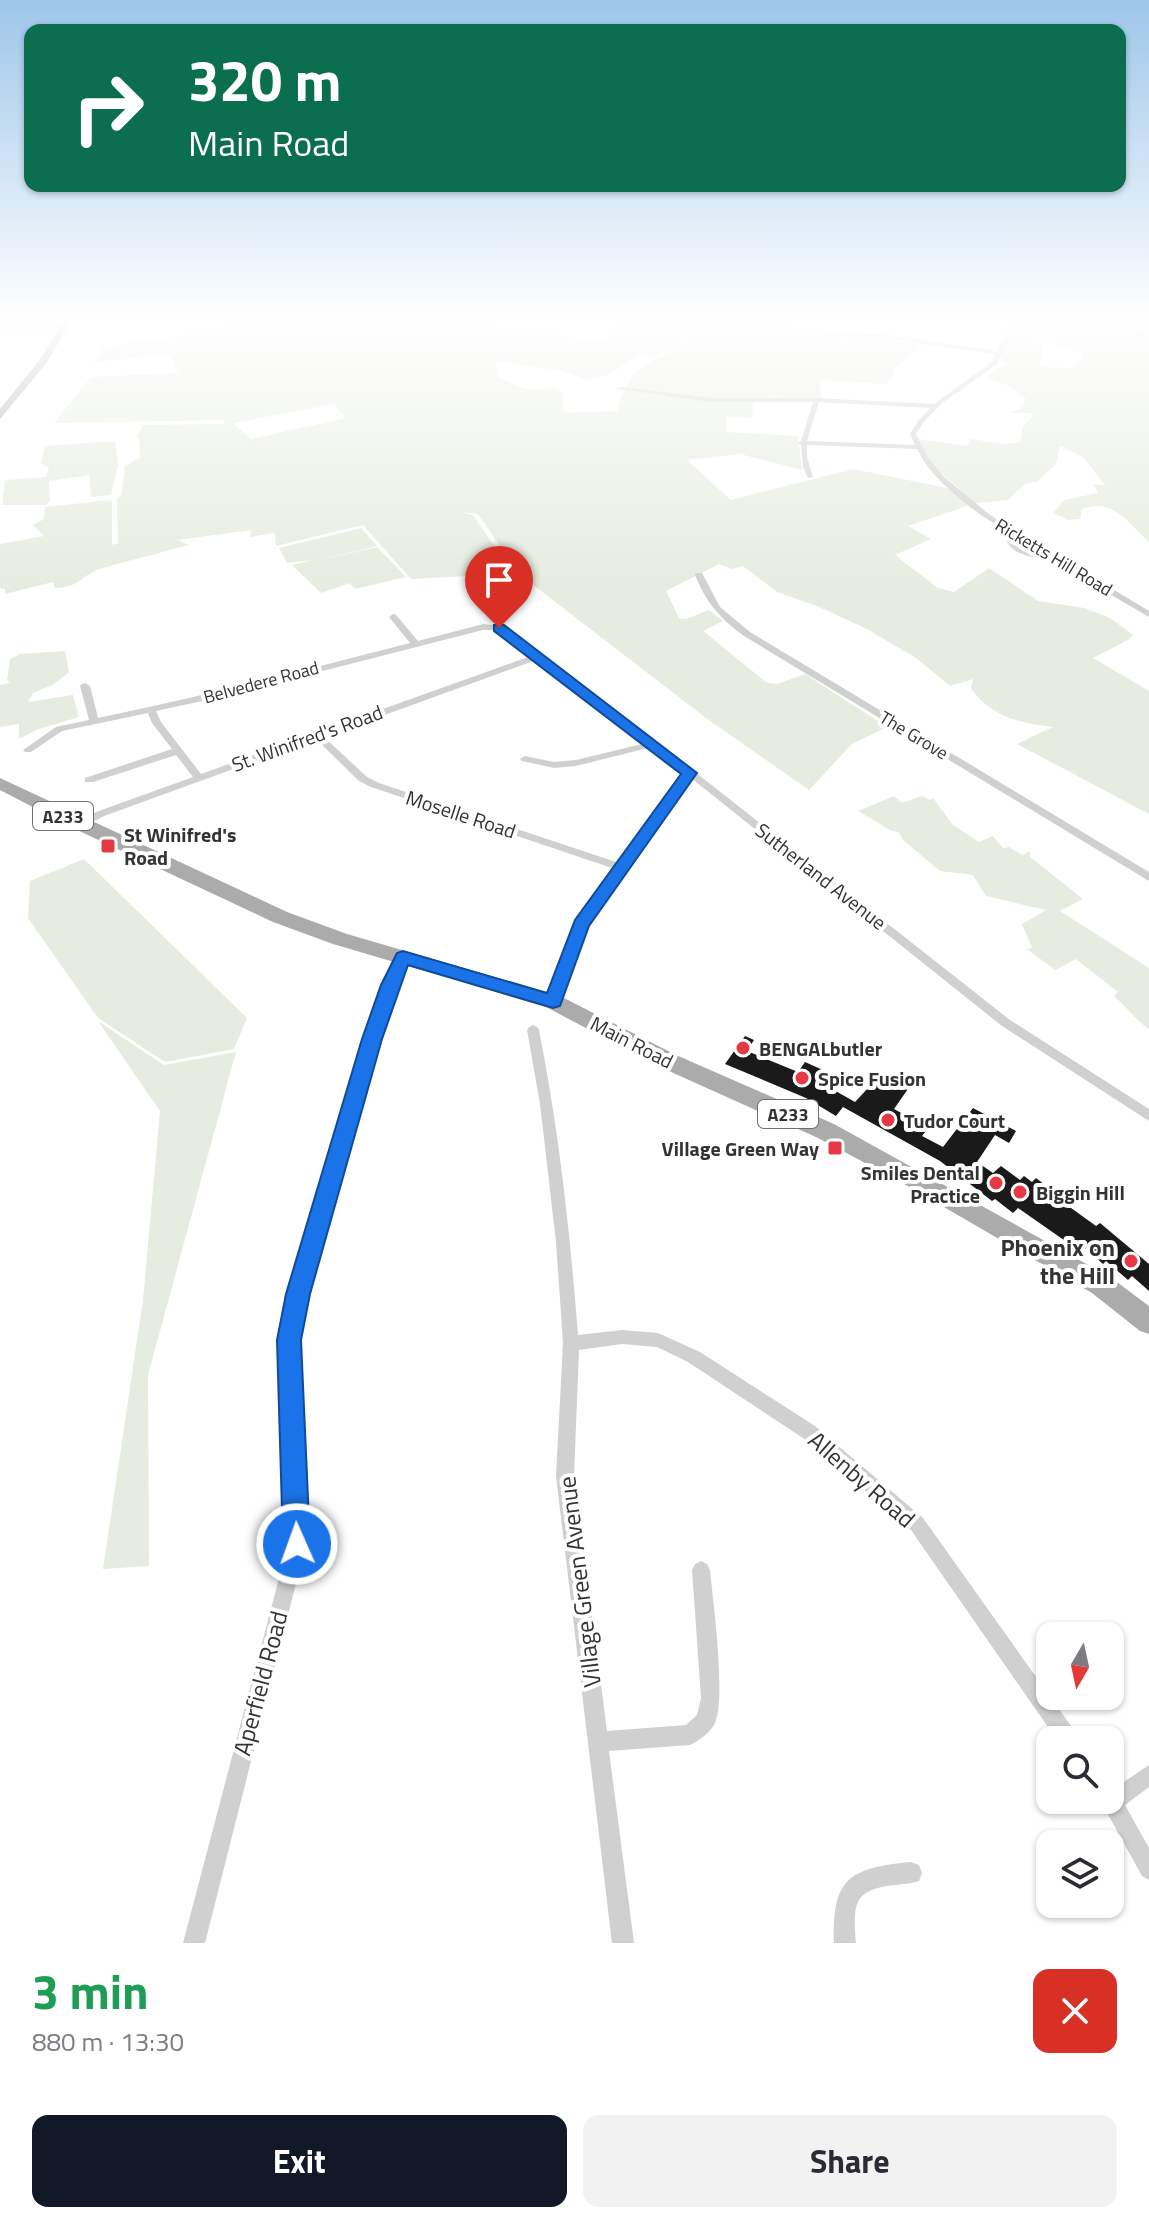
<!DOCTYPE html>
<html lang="en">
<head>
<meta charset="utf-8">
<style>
  body { margin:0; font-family:"Titillium Web",sans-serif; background:#f2f2f3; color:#2b2b33; height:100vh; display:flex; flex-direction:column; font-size:30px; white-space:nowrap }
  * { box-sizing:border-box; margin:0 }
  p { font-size:26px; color:#7c7c81 }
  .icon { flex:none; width:44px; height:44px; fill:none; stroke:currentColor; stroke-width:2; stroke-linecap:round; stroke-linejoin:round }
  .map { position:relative; height:1943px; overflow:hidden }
  .details { display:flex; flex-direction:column; background:#fff; flex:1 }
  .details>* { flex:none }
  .top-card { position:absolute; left:24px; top:24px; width:1102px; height:168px; border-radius:16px; box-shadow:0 2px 6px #0004; background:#0b6e4f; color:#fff; overflow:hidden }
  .needle { width:52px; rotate:189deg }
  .fabs { position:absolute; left:1036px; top:1622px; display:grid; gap:16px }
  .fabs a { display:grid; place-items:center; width:88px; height:88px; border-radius:16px; background:#fff; box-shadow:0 2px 6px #0004; font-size:40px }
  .pin { position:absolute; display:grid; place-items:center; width:68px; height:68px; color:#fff; margin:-82px -34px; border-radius:50% 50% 50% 0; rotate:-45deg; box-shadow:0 0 8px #0007 }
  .pin .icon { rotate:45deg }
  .me { position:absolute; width:88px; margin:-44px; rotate:358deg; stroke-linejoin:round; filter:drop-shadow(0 0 6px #0008) }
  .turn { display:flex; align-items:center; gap:28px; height:168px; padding:0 32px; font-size:36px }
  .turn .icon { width:104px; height:104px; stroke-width:2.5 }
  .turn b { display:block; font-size:56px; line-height:68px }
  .round { display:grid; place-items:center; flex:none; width:84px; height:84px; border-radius:16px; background:#f2f2f3 }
  .overview { display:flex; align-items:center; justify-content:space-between; height:136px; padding:0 32px }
  h1 { font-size:48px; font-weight:700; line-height:60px; color:#1e9e55 }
  .action { display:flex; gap:16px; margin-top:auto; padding:16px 32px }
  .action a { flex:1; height:92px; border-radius:16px; background:#111827; color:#fff; font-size:32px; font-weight:700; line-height:92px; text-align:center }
  .action a+a { background:#f2f2f3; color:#2b2b33 }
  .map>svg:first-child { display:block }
  .green { fill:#e6ecdf; fill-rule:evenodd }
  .building { fill:#1a1a1a }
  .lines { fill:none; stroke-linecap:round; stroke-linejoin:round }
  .minor { fill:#d0d0d0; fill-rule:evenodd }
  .primary { fill:#ababab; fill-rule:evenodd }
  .route { fill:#1a73e8; stroke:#114b97; stroke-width:2 }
  .poi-dot { fill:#e63946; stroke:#fff; stroke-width:3 }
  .labels { text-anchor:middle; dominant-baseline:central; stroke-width:8; stroke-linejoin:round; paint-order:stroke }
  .far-street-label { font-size:18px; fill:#333; stroke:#fff }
  .shield { fill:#fff; stroke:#707070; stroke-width:2 }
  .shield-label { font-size:18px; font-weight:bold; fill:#333 }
  .street-label { font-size:20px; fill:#333; stroke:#fff }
  .poi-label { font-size:20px; font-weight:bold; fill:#333; stroke:#fff; text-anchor:start }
  .near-poi-label { font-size:24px; font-weight:bold; fill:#333; stroke:#fff; text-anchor:end }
  .near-street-label { font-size:24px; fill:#333; stroke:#fff }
</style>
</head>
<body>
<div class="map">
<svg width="1149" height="1943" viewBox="0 0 1149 1943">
  <rect width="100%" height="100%" fill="#fff"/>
  <g class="green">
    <path d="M 0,319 L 65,319 L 58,330 L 0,330 Z"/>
    <path d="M 204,319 L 436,319 L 600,340 L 629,319 L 786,319 L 791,329 L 788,331 L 791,332 L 921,343 L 921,346 L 892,371 L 894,372 L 887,384 L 819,380 L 822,399 L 770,397 L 753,401 L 752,418 L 726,417 L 726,432 L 798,436 L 802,470 L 740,454 L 687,460 L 731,500 L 853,469 L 962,491 L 934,467 L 917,439 L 967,446 L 970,439 L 1006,444 L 1020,442 L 1023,426 L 1034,416 L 1030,413 L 1008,413 L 1021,408 L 1026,399 L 1009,386 L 986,377 L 1006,364 L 999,358 L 1015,333 L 1018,319 L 1031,327 L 1043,347 L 1039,367 L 1073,368 L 1084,356 L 1077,350 L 1047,343 L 1039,327 L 1025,319 L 1149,319 L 1149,542 C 1129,523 1111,497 1082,509 L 1080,519 L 1068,520 L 1053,513 L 1064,500 L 1098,493 L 1094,484 L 1105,485 L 1083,457 L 1060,446 L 1056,464 L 1037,482 L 1025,484 L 1008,500 L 976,503 L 908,526 L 931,539 L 895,555 L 938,588 L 954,592 L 989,568 L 1038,601 L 1084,608 L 1110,618 L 1133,635 L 1128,640 L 1093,658 L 1149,691 L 1149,814 L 1017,744 L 1053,727 C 1022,724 989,716 971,688 L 973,679 L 950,686 L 916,658 L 867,629 L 817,606 L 777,592 L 743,566 L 732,569 L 719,564 L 666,591 L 679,618 L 686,619 L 709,610 L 723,621 L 703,631 L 767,683 L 777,684 L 805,674 L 887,727 L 852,744 L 809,790 L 706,718 L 519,574 L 478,514 L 460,512 L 473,515 L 513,574 L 483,582 L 469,576 L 411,579 L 363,525 L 276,546 L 275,533 L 250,537 L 251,530 L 178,540 L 189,545 L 102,568 C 79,576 82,587 55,588 L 53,582 L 5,594 L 5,589 L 0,588 L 0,544 L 44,536 L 33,525 L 44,519 L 45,507 L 112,500 L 112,545 L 118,543 L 117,499 L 121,495 L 125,466 L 140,458 L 139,439 L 136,438 L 143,425 L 223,424 L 224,420 L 54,423 L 91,377 L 178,373 L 170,354 L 93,362 L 102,349 L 140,340 L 227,330 L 220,322 ZM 686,342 C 650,365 629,363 617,411 L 567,413 L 564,411 L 562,392 L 556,388 L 531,390 L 516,386 L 497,376 L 496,361 L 562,371 L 587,380 L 607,375 L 640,355 L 651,358 ZM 334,404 L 346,418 L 251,439 L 233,423 Z"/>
    <path d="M 115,441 L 118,465 L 111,495 L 91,497 L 89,475 L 49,481 L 50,501 L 45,505 L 2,505 L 5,480 L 46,477 L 49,468 L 41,464 L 45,446 Z"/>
    <path d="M 361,528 L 377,546 L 315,561 L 377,547 L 406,577 L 355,589 L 350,583 L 321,593 L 292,565 L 313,560 L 287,563 L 279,548 Z"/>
    <path d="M 65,651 L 69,672 L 54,684 L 33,693 L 28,702 L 73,695 L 79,717 L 36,730 L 19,739 L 19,724 L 0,727 L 0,685 L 10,683 L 7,680 L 10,659 L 20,654 Z"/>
    <path d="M 894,796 L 902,803 L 922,796 L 930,800 L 933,798 L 953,825 L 979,842 L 993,836 L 1003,848 L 1009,847 L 1022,855 L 1030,851 L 1030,857 L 1083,899 L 1060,911 L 1149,968 L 1149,1029 C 1135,1020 1127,1007 1114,996 L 1118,992 L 1076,959 L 1055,970 L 1027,949 L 1032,948 L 1022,924 L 1046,910 L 986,896 L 973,875 L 940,871 L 903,840 L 899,832 L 892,831 L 858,811 Z"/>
    <path d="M 84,859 L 247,1018 L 234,1049 L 165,1062 L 98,1018 L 28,918 L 30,881 Z"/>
    <path d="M 98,1021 L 164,1065 L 236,1052 L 148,1375 L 149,1566 L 103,1569 L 143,1300 L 160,1111 Z"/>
  </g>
  <path class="building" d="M 745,1036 L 754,1040 L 747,1051 L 798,1072 L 805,1062 L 825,1071 L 818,1081 L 855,1102 L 883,1072 L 910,1086 L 894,1109 L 916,1121 L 921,1115 L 933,1122 L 922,1136 L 943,1147 L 973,1108 L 1016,1131 L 1009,1143 L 995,1135 L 977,1162 L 993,1173 L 1001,1166 L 1020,1180 L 1024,1176 L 1032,1182 L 1036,1178 L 1053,1191 L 1058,1186 L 1067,1193 L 1060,1200 L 1096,1226 L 1100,1223 L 1149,1264 L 1149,1291 L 1132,1276 L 1128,1280 L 1106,1261 L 1103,1264 L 1076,1240 L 1071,1245 L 1018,1208 L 1013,1213 L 995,1199 L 992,1201 L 940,1161 L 843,1107 L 836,1116 L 806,1098 L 725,1064 Z"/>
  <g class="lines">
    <g class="minor">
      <path d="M 783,319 L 788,319 L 790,326 L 796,329 L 888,335 L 997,351 L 1009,331 L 1012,319 L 1017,319 L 1014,331 L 997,364 L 941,404 L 923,423 L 916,434 L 927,456 L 943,476 L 990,515 L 1149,611 L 1149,617 L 1043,555 L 1043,558 C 1033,558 1021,555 1013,549 C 1005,543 1005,534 999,528 C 995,522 984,518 978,513 C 955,495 930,476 917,449 L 807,445 L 807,457 L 813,477 L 808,478 L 803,467 L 801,445 L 798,443 L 801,441 L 813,402 L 711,402 L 618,389 L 621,387 L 711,398 L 817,398 L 934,404 L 992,362 L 995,354 L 888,339 L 795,333 L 786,328 ZM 819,402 L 930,408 L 918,421 L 910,434 L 915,445 L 807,441 ZM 1010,535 L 1042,554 L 1019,546 Z"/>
      <path d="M 1120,319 L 1125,319 L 1141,334 L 1149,336 L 1149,340 L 1137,336 Z"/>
      <path d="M 696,573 L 702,573 L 720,607 L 750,632 L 1149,872 L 1149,881 L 744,636 C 720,619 706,602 695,575 Z"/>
      <path d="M 393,614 L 396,615 L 418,641 L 483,624 L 502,626 L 657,742 L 1010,1020 L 1149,1109 L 1149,1121 L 1002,1026 L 691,778 L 586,925 L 559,1001 L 557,1004 L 549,1004 L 547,1001 L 575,924 L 615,869 L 371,787 L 359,781 L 316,739 L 104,816 L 81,828 L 77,827 L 76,825 L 77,823 L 96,812 L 193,777 L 176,755 L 93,782 L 85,782 L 85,778 L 172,749 L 152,723 L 148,713 L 62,731 L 31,752 L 25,752 L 23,750 L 56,727 L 89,720 L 80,686 L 82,684 L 85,683 L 90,686 L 98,718 C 202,696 306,670 410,643 L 389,617 ZM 483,630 L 497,630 L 531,656 L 201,774 L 161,722 L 156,711 L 221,697 ZM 536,660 L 646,743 L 576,760 L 554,762 L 525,756 L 520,759 L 522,761 L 554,768 L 576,766 L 652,747 L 684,773 L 619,863 L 379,783 L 367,777 L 324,737 Z"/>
      <path d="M 403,953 L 409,957 L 396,985 L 378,1039 L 306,1294 L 297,1340 L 306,1544 L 205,1943 L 183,1943 L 288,1544 L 281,1340 L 290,1294 L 366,1039 L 384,985 L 399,954 Z"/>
      <path d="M 533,1025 L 537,1027 L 539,1030 C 559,1131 570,1232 578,1335 L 622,1330 L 658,1333 L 700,1352 L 815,1426 L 923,1518 L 1076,1733 L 1079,1740 L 1057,1740 L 911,1530 L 803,1438 L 688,1362 L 657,1347 L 622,1344 L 579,1350 L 574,1476 L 607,1731 L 686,1725 L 697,1715 L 701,1698 L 692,1570 L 695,1564 L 701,1561 L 707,1564 L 710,1570 C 713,1601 727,1702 714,1725 C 709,1733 699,1741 690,1745 L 609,1751 L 634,1943 L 612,1943 L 556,1476 L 563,1343 L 556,1242 L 540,1104 L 527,1030 L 529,1027 Z"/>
      <path d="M 1149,1765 L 1149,1787 L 1125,1805 L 1149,1848 L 1149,1880 L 1142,1876 L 1100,1800 L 1110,1800 L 1110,1789 L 1112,1790 Z"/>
      <path d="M 911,1862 L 919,1865 L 922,1873 L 919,1881 C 910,1884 903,1884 894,1885 C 851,1890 854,1906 856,1943 L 834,1943 C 832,1878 849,1868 911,1862 Z"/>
    </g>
    <g class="primary">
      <path d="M 65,319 L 73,319 L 45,365 L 0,419 L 0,409 L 38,362 Z"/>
      <path d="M 0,778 L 287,912 L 347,934 L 560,996 L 676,1055 L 834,1124 L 1110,1277 L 1149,1306 L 1149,1334 L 1140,1331 L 1092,1293 L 899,1181 L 818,1138 L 660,1067 L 546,1007 L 333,944 L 273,922 L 75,829 L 0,790 Z"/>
    </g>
  </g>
  <linearGradient id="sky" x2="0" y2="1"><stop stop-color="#9ec6ea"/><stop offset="0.54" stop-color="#fff"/><stop offset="1" stop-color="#fff" stop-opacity="0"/></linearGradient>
  <rect width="1149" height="591" fill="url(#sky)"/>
  <path class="route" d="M 494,625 L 504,625 L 697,773 L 589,926 L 560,1006 L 553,1008 L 408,965 L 382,1039 L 310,1294 L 301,1340 L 310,1544 L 306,1553 L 297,1557 L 287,1553 L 283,1544 L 277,1340 L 286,1294 L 362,1039 L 381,985 L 397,953 L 403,951 L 547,993 L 575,920 L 681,774 L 494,631 Z"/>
  <g class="poi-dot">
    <rect x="100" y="838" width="16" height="16" rx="4"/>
    <circle cx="743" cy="1048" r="8"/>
    <circle cx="802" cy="1078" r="8"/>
    <circle cx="888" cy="1120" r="8"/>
    <rect x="827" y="1140" width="16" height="16" rx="4"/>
    <circle cx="996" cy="1183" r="8"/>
    <circle cx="1020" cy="1192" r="8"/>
    <circle cx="1131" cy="1261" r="8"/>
  </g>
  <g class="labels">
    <g class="far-street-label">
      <text transform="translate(1054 557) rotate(31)">Ricketts Hill Road</text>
      <text transform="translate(261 682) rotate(-15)">Belvedere Road</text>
      <text transform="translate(914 735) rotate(31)">The Grove</text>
    </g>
    <g class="shield">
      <rect x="33" y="802" width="60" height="28" rx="6"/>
      <rect x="758" y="1100" width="60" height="28" rx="6"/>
    </g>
    <g class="shield-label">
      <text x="63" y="816">A233</text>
      <text x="788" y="1114">A233</text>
    </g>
    <g class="street-label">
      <text transform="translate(307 738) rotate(-20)">St. Winifred's Road</text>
      <text transform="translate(461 814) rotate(18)">Moselle Road</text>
      <text transform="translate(821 876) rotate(38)">Sutherland Avenue</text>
      <text transform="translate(632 1042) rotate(27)">Main Road</text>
    </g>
    <g class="poi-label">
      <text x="124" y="834">St Winifred's<tspan x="124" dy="23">Road</tspan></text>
      <text x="759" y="1048">BENGALbutler</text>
      <text x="818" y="1078">Spice Fusion</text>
      <text x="904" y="1120">Tudor Court</text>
      <text x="819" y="1148" text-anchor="end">Village Green Way</text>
      <text x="980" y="1172" text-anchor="end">Smiles Dental<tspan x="980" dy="23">Practice</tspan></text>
      <text x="1036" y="1192">Biggin Hill</text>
    </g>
    <g class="near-poi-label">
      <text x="1115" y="1247">Phoenix on<tspan x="1115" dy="28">the Hill</tspan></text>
    </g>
    <g class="near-street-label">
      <text transform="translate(862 1479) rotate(41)">Allenby Road</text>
      <text transform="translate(579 1582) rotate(-97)">Village Green Avenue</text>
      <text transform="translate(260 1683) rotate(-75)">Aperfield Road</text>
    </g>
  </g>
</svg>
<div class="fabs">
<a><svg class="needle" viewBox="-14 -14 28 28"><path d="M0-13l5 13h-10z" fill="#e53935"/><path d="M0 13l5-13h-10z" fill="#7c7c81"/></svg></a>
<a><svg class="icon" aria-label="search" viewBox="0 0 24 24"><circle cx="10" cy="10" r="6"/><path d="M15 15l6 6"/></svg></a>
<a><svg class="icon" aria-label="layers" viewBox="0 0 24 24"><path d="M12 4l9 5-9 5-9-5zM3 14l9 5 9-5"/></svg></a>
</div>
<div class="pin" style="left:499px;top:628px;background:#d93025"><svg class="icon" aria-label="arrive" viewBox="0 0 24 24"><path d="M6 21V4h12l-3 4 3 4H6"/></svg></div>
<svg class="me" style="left:297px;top:1544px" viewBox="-20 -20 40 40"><circle r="17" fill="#1a73e8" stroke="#fff" stroke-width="3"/><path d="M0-11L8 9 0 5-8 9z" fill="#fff"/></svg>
<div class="top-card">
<div class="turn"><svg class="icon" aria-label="right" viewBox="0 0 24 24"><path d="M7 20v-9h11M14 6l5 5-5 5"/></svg><div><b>320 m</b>Main Road</div></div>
</div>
</div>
<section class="details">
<div class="overview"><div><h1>3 min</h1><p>880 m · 13:30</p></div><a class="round" style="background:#d93025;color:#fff"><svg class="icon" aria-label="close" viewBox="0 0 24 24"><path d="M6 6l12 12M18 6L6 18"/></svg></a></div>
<div class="action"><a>Exit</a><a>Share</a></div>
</section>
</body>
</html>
